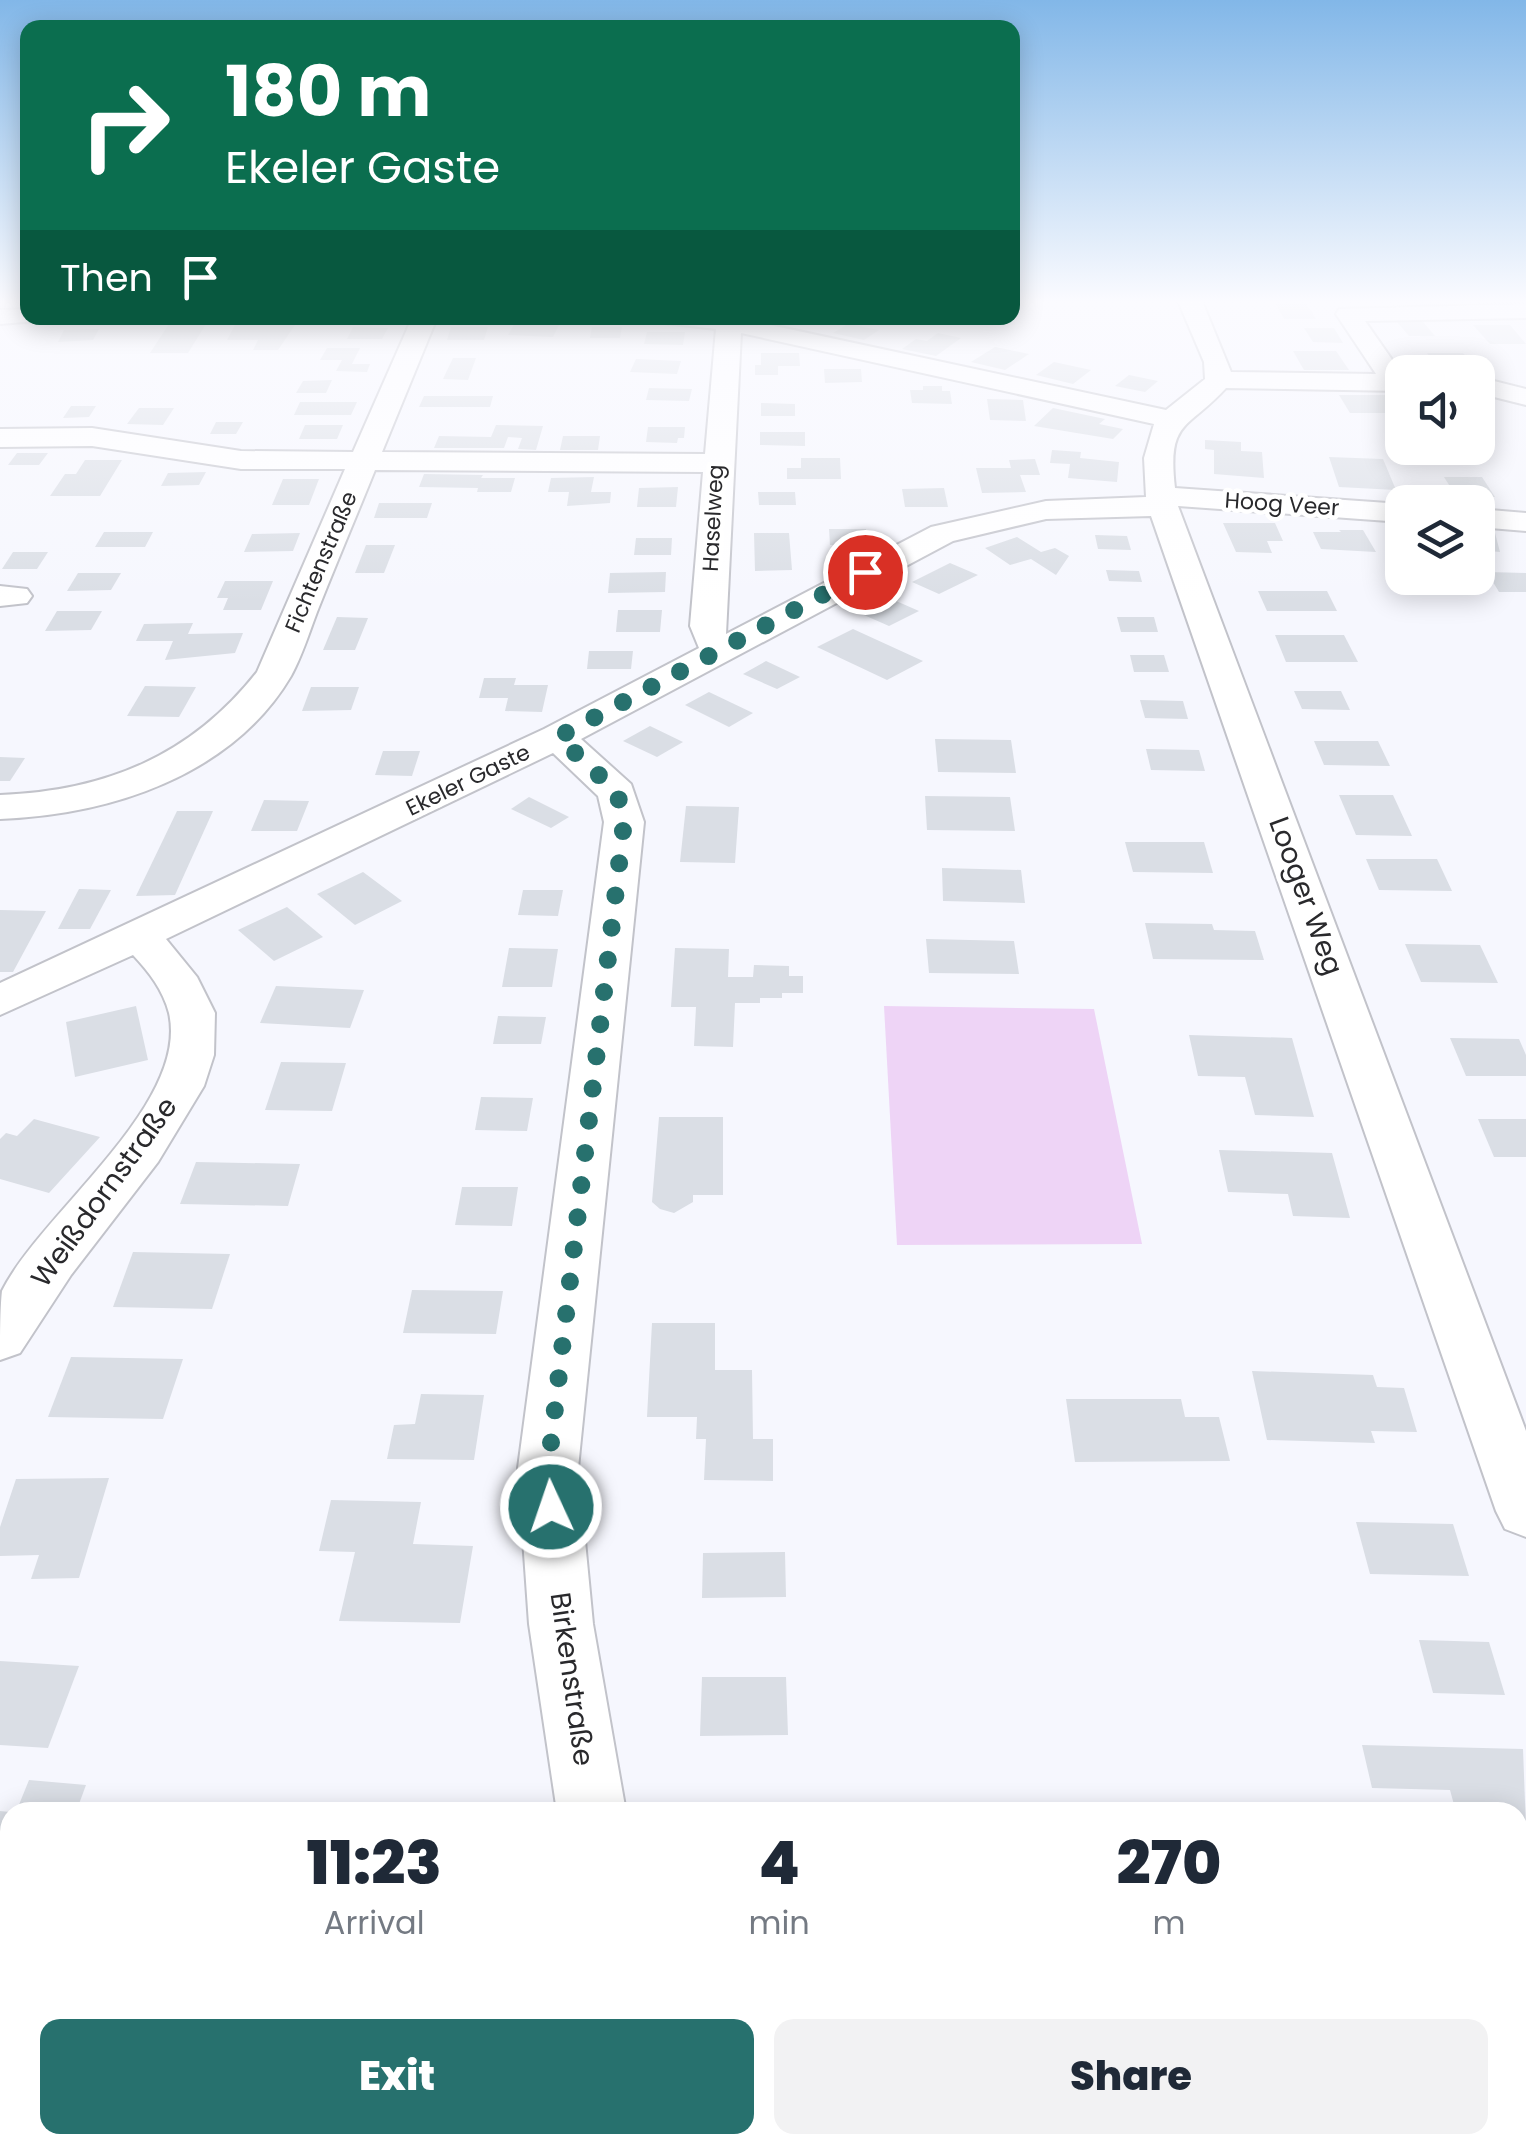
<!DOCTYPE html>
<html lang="en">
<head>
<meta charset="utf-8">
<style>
  body { margin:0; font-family:Poppins,sans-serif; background:#f2f2f3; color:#1f2937; height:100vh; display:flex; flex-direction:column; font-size:38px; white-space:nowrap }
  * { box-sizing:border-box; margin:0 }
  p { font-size:32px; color:#747a83 }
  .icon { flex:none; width:55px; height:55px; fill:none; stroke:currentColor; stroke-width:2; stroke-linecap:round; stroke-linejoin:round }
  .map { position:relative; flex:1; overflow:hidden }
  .drawer { position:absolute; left:0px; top:1802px; width:1528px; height:352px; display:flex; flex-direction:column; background:#fff; border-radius:30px 30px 0 0; box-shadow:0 5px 25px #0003 }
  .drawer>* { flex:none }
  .hud { position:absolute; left:20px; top:20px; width:1000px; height:305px; border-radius:20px; box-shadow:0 5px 25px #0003; background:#0b6e4f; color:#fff; overflow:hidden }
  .buttons { position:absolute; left:1385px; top:355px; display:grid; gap:20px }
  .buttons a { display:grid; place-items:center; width:110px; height:110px; border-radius:20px; background:#fff; box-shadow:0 5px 25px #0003; font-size:50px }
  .pin { position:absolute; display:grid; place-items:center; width:85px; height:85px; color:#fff; margin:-42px; border:5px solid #fff; border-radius:50%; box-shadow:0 2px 10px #0007 }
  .me { position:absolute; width:110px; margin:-55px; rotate:357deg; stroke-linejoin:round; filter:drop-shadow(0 0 8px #0008) }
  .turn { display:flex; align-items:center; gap:35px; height:210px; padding:0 40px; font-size:45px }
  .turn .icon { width:130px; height:130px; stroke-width:2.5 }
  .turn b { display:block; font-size:70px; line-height:85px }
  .then { display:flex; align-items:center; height:95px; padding:0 40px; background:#0003; gap:20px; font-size:38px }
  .eta { display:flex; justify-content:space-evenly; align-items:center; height:170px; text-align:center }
  .eta b { font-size:60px; font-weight:800; line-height:70px }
  .action { display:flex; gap:20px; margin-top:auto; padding:20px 40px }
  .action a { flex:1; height:115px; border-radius:20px; background:#27716e; color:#fff; font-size:40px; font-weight:800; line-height:115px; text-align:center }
  .action a+a { background:#f2f2f3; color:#1f2937 }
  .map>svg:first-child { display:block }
  .green { fill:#eed4f6 }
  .building { fill:#dadee5 }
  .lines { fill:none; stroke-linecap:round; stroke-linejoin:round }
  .street-casing { stroke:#c2c3ca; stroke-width:4 }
  .street { fill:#fff; fill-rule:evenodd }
  .route { stroke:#27716e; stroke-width:18; stroke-dasharray:0 32.4 }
  .labels { text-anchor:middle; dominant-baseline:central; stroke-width:9; stroke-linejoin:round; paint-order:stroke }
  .far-street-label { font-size:22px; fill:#29292c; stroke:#fff }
  .street-label { font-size:28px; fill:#29292c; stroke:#fff }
</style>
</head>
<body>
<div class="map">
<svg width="1526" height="2153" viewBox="0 0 1526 2153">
  <rect width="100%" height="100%" fill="#f6f7fe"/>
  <path class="green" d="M 884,1006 L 1094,1009 L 1142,1244 L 897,1245 Z"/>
  <g class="building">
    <path d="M 1275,303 L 1306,303 L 1316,319 L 1284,319 Z"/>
    <path d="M 1397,322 L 1423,322 L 1435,336 L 1409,336 Z"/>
    <path d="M 515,323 L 559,325 L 553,337 L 508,335 Z"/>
    <path d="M 169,324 L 206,324 L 188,353 L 150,353 Z"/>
    <path d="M 848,324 L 879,330 L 864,340 L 833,333 Z"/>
    <path d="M 235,325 L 295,325 L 278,350 L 253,350 L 258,340 L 227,340 Z"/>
    <path d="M 1473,325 L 1510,325 L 1526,344 L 1490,344 Z"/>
    <path d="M 353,327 L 388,328 L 382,339 L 347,339 Z"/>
    <path d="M 451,327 L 488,327 L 484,340 L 447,340 Z"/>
    <path d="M 592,327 L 622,327 L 620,338 L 590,338 Z"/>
    <path d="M 1304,328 L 1334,328 L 1343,343 L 1313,342 Z"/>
    <path d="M 99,329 L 93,340 L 58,342 L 64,330 Z"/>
    <path d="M 647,332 L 685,332 L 683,345 L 644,344 Z"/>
    <path d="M 938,333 L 961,338 L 936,356 L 902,349 L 916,339 L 927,341 Z"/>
    <path d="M 995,347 L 1029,354 L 1005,370 L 971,362 Z"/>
    <path d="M 327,348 L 360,348 L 352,364 L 370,364 L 367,372 L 336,371 L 342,360 L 320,360 Z"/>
    <path d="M 1293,351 L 1336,351 L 1349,370 L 1304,370 Z"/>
    <path d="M 761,353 L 799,353 L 800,366 L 778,366 L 778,375 L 755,375 L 755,365 L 761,365 Z"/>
    <path d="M 1427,353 L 1463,353 L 1478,370 L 1441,371 Z"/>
    <path d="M 453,358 L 476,358 L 468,380 L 443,379 Z"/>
    <path d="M 636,359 L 681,361 L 677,374 L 630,372 Z"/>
    <path d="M 1054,362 L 1091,370 L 1073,384 L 1036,375 Z"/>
    <path d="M 824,369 L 861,369 L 862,382 L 825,383 Z"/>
    <path d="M 1129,375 L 1158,381 L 1145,392 L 1115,386 Z"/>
    <path d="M 332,380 L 326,393 L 296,393 L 303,381 Z"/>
    <path d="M 923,386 L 942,386 L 942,391 L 950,391 L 952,404 L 912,403 L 910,390 L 923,390 Z"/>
    <path d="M 649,388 L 692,389 L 689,401 L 646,400 Z"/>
    <path d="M 1339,395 L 1400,395 L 1402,413 L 1350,413 Z"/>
    <path d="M 424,396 L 493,396 L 490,407 L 419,407 Z"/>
    <path d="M 987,399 L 1023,400 L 1026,421 L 990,420 Z"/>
    <path d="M 300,402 L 357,402 L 351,415 L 294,415 Z"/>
    <path d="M 761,403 L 795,404 L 795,416 L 761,416 Z"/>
    <path d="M 71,406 L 96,406 L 89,417 L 63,418 Z"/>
    <path d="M 139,408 L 174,408 L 163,425 L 127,424 Z"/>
    <path d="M 1053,408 L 1105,419 L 1099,424 L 1123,429 L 1113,439 L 1034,426 Z"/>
    <path d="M 216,422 L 243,422 L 236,434 L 210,434 Z"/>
    <path d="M 305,425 L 343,425 L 337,439 L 299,439 Z"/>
    <path d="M 496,425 L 543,426 L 536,450 L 518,449 L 522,438 L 508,437 L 504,448 L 434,448 L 439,436 L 491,437 Z"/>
    <path d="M 648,427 L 685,427 L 684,438 L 678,438 L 677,443 L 646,442 Z"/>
    <path d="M 760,432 L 805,432 L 805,446 L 760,445 Z"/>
    <path d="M 563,436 L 600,436 L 598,450 L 560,450 Z"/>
    <path d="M 1205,440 L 1241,442 L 1241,451 L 1262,452 L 1264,478 L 1214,474 L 1214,450 L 1205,449 Z"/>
    <path d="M 1052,450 L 1081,452 L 1080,458 L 1119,462 L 1117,482 L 1068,478 L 1070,464 L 1050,463 Z"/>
    <path d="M 17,453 L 48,453 L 39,465 L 8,465 Z"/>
    <path d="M 1329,457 L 1383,459 L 1396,490 L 1339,487 Z"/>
    <path d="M 801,458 L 840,458 L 841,479 L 787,479 L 787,468 L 801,468 Z"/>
    <path d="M 1035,459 L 1040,475 L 1020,475 L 1026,492 L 982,493 L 976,468 L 1011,468 L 1009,460 Z"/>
    <path d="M 85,460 L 122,460 L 100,496 L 50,496 L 65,474 L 76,474 Z"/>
    <path d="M 206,472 L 199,485 L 161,486 L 168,473 Z"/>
    <path d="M 424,474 L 483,475 L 481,478 L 515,478 L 511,492 L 477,492 L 478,488 L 419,487 Z"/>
    <path d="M 594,477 L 591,492 L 611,492 L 610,503 L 567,506 L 569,492 L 548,492 L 551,478 Z"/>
    <path d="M 1444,477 L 1482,477 L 1495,497 L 1456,496 Z"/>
    <path d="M 283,479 L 319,479 L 309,505 L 272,505 Z"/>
    <path d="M 678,487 L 676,507 L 637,507 L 639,488 Z"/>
    <path d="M 944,488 L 948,507 L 905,507 L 902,489 Z"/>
    <path d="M 758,492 L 795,492 L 796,505 L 759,505 Z"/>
    <path d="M 379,503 L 432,503 L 427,518 L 374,518 Z"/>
    <path d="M 1223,523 L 1275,523 L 1283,541 L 1267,541 L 1272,553 L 1236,552 Z"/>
    <path d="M 1478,527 L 1494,529 L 1500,552 L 1478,550 Z"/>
    <path d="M 829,529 L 866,529 L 868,545 L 830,545 Z"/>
    <path d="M 1339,530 L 1363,530 L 1376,552 L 1321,549 L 1313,532 L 1341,532 Z"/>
    <path d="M 104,532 L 153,532 L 145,547 L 95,547 Z"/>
    <path d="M 300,533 L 293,551 L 244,552 L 252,534 Z"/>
    <path d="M 754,533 L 789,533 L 792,570 L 755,571 Z"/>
    <path d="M 1095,535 L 1127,536 L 1131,550 L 1098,549 Z"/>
    <path d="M 1017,537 L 1041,552 L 1055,548 L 1069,556 L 1056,575 L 1031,559 L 1010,565 L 985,548 Z"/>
    <path d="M 636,538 L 672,538 L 671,555 L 634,555 Z"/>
    <path d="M 366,545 L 395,545 L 384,573 L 355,573 Z"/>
    <path d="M 13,552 L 48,552 L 37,569 L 2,569 Z"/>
    <path d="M 950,563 L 978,575 L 939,594 L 912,582 Z"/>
    <path d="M 1106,570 L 1139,571 L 1142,582 L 1109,581 Z"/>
    <path d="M 666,572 L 665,592 L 608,593 L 610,573 Z"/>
    <path d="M 1487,572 L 1526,573 L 1526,592 L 1499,592 Z"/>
    <path d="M 78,573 L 121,573 L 111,590 L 67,591 Z"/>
    <path d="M 225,581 L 273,581 L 261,610 L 223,610 L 228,598 L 217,598 Z"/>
    <path d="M 1258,591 L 1327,591 L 1337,611 L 1267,611 Z"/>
    <path d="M 887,597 L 919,611 L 889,626 L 857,612 Z"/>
    <path d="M 618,610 L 662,610 L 660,632 L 616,632 Z"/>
    <path d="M 57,611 L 102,611 L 91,630 L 45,631 Z"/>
    <path d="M 337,617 L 368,618 L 355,650 L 323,650 Z"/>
    <path d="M 1117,617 L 1154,617 L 1158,632 L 1121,632 Z"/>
    <path d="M 193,623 L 188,634 L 243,633 L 235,653 L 165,660 L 173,641 L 136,641 L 144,624 Z"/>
    <path d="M 853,629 L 923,661 L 887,680 L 817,647 Z"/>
    <path d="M 1275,635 L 1344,635 L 1358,662 L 1286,662 Z"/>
    <path d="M 589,651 L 633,651 L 631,669 L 587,669 Z"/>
    <path d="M 1130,655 L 1164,655 L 1169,672 L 1134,672 Z"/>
    <path d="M 766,661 L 800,677 L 777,689 L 743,674 Z"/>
    <path d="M 484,678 L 516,678 L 514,685 L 548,685 L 542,712 L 505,711 L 508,698 L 479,698 Z"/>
    <path d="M 145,686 L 196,687 L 179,717 L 127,716 Z"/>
    <path d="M 311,687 L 359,687 L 351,710 L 302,711 Z"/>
    <path d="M 1294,691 L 1341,691 L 1350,710 L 1302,709 Z"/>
    <path d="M 709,692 L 753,713 L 729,727 L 685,705 Z"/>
    <path d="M 1140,700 L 1183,701 L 1188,719 L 1145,718 Z"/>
    <path d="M 650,726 L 683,742 L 657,757 L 623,741 Z"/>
    <path d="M 935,739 L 1011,740 L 1016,773 L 938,772 Z"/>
    <path d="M 1314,741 L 1378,741 L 1390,766 L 1324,765 Z"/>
    <path d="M 1146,749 L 1199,750 L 1205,771 L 1151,770 Z"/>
    <path d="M 383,751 L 420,751 L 412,776 L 375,775 Z"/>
    <path d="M 0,757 L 25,758 L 10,781 L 0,781 Z"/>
    <path d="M 1339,795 L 1393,795 L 1412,836 L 1356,835 Z"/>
    <path d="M 925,796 L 1010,797 L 1015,831 L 927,830 Z"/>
    <path d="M 529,797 L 569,817 L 551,828 L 511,809 Z"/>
    <path d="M 264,800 L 309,801 L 297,831 L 251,831 Z"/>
    <path d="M 686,806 L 739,807 L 735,863 L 680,862 Z"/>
    <path d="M 177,811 L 213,811 L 175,895 L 136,896 Z"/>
    <path d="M 1125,842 L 1204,842 L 1213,873 L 1133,872 Z"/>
    <path d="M 1366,859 L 1437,859 L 1452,891 L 1379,890 Z"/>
    <path d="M 942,868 L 1021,870 L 1025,903 L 943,901 Z"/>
    <path d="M 363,872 L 402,901 L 355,925 L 317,894 Z"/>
    <path d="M 79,889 L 111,890 L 90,929 L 58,929 Z"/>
    <path d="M 523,890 L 563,890 L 558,916 L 518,915 Z"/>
    <path d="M 287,907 L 323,937 L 274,961 L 238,930 Z"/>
    <path d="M 0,910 L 46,911 L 13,972 L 0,972 Z"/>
    <path d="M 1145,923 L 1212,924 L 1214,930 L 1255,931 L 1264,960 L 1153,959 Z"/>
    <path d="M 926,939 L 1014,941 L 1019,974 L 929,973 Z"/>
    <path d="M 1405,944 L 1480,945 L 1498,983 L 1421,982 Z"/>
    <path d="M 509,948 L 558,949 L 552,987 L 502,987 Z"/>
    <path d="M 675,948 L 729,949 L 728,977 L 753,977 L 754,965 L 789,966 L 789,976 L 803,976 L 803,993 L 782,993 L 782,998 L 760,998 L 760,1003 L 735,1003 L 733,1047 L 694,1046 L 696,1007 L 671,1007 Z"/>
    <path d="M 276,986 L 364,990 L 350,1028 L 260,1023 Z"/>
    <path d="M 136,1006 L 148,1060 L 75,1077 L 66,1022 Z"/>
    <path d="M 498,1016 L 546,1017 L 541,1044 L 493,1044 Z"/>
    <path d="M 1189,1035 L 1292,1038 L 1314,1117 L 1255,1115 L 1245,1077 L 1198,1076 Z"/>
    <path d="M 1450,1038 L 1519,1039 L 1526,1055 L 1526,1076 L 1466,1076 Z"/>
    <path d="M 281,1062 L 346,1063 L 332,1111 L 265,1110 Z"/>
    <path d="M 481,1097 L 533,1098 L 527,1131 L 475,1130 Z"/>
    <path d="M 659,1117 L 723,1117 L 723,1195 L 693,1195 L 693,1202 L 674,1213 L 660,1209 L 652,1202 Z"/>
    <path d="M 34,1119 L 100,1137 L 49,1193 L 0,1179 L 0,1139 L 6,1133 L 17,1136 Z"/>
    <path d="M 1478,1119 L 1526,1119 L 1526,1157 L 1494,1157 Z"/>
    <path d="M 1219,1150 L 1332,1153 L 1350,1218 L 1293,1216 L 1288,1194 L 1228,1192 Z"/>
    <path d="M 196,1162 L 300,1164 L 288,1206 L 180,1204 Z"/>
    <path d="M 462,1187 L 518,1187 L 512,1226 L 455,1225 Z"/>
    <path d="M 133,1252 L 230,1254 L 212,1309 L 113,1307 Z"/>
    <path d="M 412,1290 L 503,1291 L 496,1334 L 403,1333 Z"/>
    <path d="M 652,1323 L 715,1323 L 715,1370 L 752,1370 L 753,1439 L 773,1439 L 773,1481 L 704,1480 L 706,1439 L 696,1439 L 697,1417 L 647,1417 Z"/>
    <path d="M 71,1357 L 183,1359 L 163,1419 L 48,1417 Z"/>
    <path d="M 1252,1371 L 1373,1375 L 1377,1387 L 1404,1388 L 1417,1432 L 1371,1431 L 1375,1443 L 1267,1440 Z"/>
    <path d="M 421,1394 L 484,1395 L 474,1460 L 387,1459 L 394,1425 L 415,1424 Z"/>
    <path d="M 1066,1399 L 1181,1399 L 1185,1417 L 1219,1417 L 1230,1461 L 1075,1462 Z"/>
    <path d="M 109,1478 L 79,1578 L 31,1579 L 39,1555 L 0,1556 L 0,1527 L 16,1479 Z"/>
    <path d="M 331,1500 L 421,1502 L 413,1544 L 473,1546 L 460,1623 L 339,1621 L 355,1552 L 319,1551 Z"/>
    <path d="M 1356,1522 L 1453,1524 L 1469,1576 L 1370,1574 Z"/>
    <path d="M 785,1552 L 786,1597 L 702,1598 L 703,1553 Z"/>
    <path d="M 1419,1640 L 1489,1642 L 1505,1695 L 1433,1693 Z"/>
    <path d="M 0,1661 L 79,1666 L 48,1748 L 0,1745 Z"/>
    <path d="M 702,1677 L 786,1677 L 788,1735 L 700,1736 Z"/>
    <path d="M 1362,1745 L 1523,1749 L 1526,1828 L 1518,1827 L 1518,1812 L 1456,1812 L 1450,1790 L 1372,1788 Z"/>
    <path d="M 29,1780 L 86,1785 L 76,1812 L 16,1812 Z"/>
    <path d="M 0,1811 L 10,1812 L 10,1891 L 0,1916 Z"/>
    <rect x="1518" y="1918" width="8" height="59"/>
    <path d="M 1518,2077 L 1526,2078 L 1526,2153 L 1402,2153 L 1401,2145 L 1518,2145 Z"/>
    <path d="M 310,2145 L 472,2145 L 471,2153 L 308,2153 Z"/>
    <path d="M 697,2145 L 853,2145 L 854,2153 L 700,2153 Z"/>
  </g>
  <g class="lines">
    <defs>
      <g id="street">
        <path d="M 1178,301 L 1202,301 L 1231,372 L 1376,374 L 1336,314 L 1339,309 L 1526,304 L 1526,318 L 1365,321 L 1402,374 L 1402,391 L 1226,388 C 1188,430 1167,419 1175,488 L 1402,504 L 1402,522 L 1178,506 L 1526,1431 L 1526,1537 L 1505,1529 L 1496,1511 L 1151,516 L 1046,519 L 953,541 L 581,739 L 631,784 L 644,822 L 578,1468 L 593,1624 L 626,1812 L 557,1812 L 529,1624 L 518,1468 L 604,822 L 598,796 L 553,753 L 166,939 L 197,977 L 215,1013 L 214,1055 L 204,1086 L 158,1162 L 71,1275 L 20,1353 L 0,1360 C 0,1340 0,1308 2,1291 C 40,1214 190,1105 169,1013 C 163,990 149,972 133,955 L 0,1015 L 0,983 L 544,729 L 699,648 L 690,626 L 703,472 L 375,470 C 356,517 336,564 317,612 C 309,633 302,656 291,676 C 232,776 109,815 0,819 L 0,795 C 105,791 191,756 257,672 L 345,469 L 241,469 L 92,446 L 0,447 L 0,429 L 92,428 L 241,451 L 353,452 L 412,318 L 437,318 L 382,452 L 705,454 L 716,329 L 665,323 L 662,318 L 738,318 L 1166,410 L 1205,379 L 1204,362 ZM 741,333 L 1154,424 L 1144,458 L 1146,497 L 1046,501 L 931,527 L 726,634 Z"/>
        <path d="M 28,309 L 28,318 L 39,318 L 37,321 L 0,324 L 0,310 Z"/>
        <path d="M 1478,377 L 1526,389 L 1526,405 L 1478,393 Z"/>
        <path d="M 1478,509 L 1526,513 L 1526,531 L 1478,527 Z"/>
        <path d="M 0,586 L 27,589 L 32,596 L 27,603 L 0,606 Z"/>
        <path d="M 523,2145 L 603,2145 L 602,2153 L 522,2153 Z"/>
      </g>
    </defs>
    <use href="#street" class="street-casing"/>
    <use href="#street" class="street"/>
  </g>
  <linearGradient id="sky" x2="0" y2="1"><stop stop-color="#82b7e8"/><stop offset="0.5" stop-color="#fbfbff"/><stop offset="1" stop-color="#fbfbff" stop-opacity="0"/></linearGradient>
  <rect width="1526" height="603" fill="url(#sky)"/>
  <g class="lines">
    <path class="route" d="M 551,1507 L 548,1468 L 624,822 L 617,792 L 558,737 L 865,572"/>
  </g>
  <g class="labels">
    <g class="far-street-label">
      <text transform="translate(1282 504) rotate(4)">Hoog Veer</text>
      <text transform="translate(713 518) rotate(-87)">Haselweg</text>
      <text transform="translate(321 562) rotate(-67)">Fichtenstraße</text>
      <text transform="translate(468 780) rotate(-26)">Ekeler Gaste</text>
    </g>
    <g class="street-label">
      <text transform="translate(1306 896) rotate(70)">Looger Weg</text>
      <text transform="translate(104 1192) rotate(-54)">Weißdornstraße</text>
      <text transform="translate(572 1679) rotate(82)">Birkenstraße</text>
    </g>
  </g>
</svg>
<div class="buttons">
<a><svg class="icon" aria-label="sound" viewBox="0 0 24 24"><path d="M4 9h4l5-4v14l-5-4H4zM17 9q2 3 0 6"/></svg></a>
<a><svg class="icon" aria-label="layers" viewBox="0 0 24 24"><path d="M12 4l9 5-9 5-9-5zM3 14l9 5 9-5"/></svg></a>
</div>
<div class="pin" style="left:865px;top:572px;background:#d93025"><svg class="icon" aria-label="arrive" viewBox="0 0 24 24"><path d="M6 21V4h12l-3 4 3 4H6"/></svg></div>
<svg class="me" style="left:551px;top:1507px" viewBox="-20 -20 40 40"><circle r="17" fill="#27716e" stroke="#fff" stroke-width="3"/><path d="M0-11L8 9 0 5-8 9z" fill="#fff"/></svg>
<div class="hud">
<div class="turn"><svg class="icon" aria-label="right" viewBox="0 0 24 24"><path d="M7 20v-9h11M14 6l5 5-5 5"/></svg><div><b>180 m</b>Ekeler Gaste</div></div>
<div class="then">Then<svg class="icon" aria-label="arrive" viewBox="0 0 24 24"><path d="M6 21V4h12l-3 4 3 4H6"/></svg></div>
</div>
<section class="drawer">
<div class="eta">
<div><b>11:23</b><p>Arrival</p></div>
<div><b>4</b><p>min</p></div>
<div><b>270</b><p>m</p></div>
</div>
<div class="action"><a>Exit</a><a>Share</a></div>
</section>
</div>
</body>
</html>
